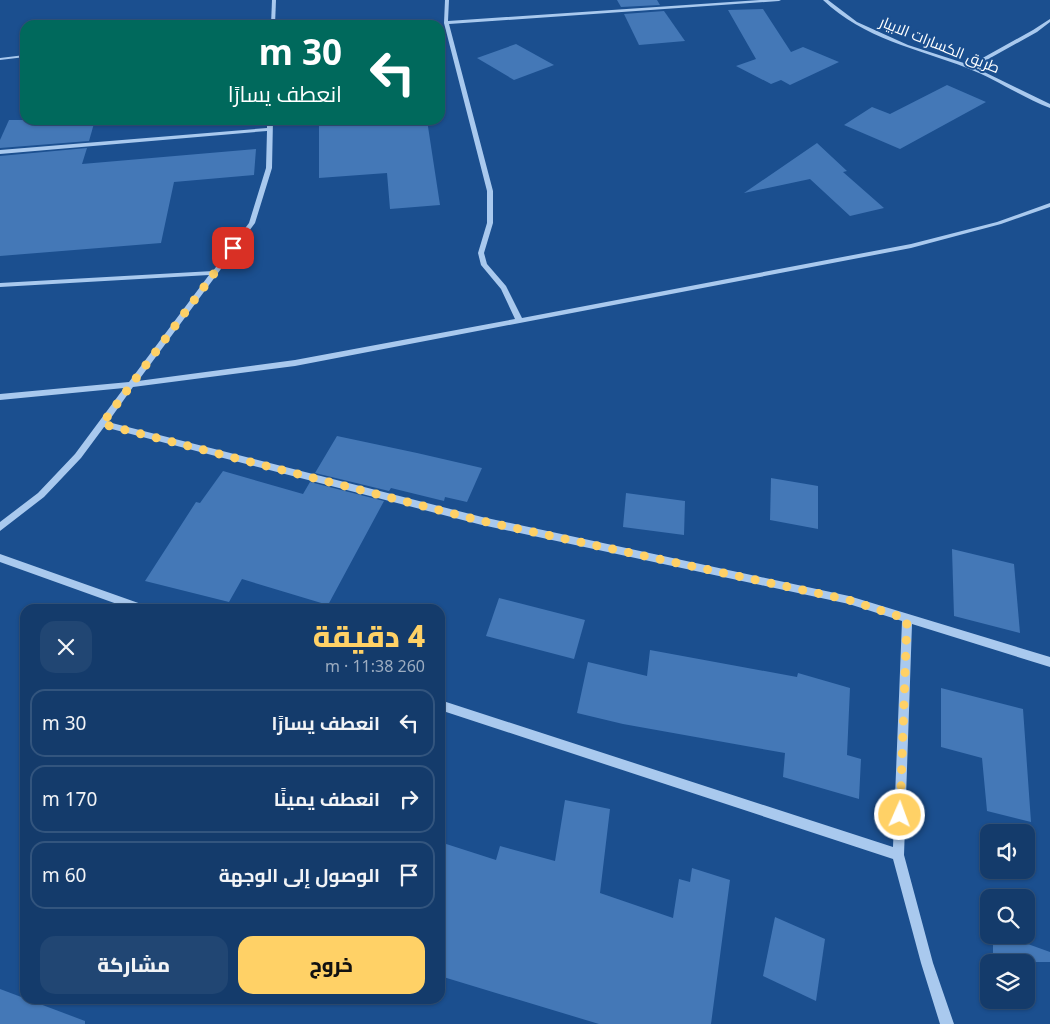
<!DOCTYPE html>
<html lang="ar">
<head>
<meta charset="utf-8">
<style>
  body { margin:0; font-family:"Noto Sans",Cairo,sans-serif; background:#214673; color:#f1f3f6; direction:rtl; height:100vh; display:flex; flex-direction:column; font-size:19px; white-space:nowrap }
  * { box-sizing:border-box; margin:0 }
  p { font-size:16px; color:#9dadc1 }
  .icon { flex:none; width:28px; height:28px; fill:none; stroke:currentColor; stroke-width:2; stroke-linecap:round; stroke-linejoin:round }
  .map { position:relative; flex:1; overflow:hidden; direction:ltr }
  .drawer { position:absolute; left:20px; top:604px; width:425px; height:400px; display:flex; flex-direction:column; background:#143b6b; border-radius:15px; box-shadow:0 1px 4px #0004,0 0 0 1px #33557e; direction:rtl }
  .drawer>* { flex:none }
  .top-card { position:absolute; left:20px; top:20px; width:425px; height:105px; border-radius:15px; box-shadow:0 1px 4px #0004,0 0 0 1px #33557e; direction:rtl; background:#00695c; color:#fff; overflow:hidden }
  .controls { position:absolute; left:980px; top:824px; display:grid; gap:10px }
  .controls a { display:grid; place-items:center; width:55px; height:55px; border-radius:10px; background:#143b6b; box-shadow:0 1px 4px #0004,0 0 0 1px #33557e; font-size:25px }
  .pin { position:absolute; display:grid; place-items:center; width:42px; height:42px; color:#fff; margin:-21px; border-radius:10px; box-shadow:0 2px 8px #0006 }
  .me { position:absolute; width:55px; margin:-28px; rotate:2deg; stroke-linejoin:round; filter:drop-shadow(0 0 4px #0008) }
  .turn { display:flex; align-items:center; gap:18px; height:105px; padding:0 20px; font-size:22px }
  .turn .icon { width:65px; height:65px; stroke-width:2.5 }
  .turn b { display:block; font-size:35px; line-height:42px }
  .round { display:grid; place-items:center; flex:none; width:52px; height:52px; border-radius:15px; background:#214673 }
  .summary { display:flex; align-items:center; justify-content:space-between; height:85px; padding:0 20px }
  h1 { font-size:30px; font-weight:800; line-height:38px; color:#ffd166 }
  .action { display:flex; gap:10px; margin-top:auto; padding:10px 20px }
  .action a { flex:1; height:58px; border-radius:15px; background:#ffd166; color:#111; font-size:20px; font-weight:800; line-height:58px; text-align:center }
  .action a+a { background:#214673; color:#f1f3f6 }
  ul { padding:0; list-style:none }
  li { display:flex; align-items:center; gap:15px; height:68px; margin:0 10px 8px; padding:0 10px; border:2px solid #33557e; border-radius:15px }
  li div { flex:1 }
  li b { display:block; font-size:19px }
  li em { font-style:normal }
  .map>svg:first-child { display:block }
  .building { fill:#4478b7 }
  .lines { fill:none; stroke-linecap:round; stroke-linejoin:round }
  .minor { fill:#a9c9ee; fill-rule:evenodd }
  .route { stroke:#ffd166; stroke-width:9; stroke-dasharray:0 16.2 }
  .labels { text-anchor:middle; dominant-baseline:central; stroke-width:4; stroke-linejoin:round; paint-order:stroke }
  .far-street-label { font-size:15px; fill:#fff; stroke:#1b4f8f }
</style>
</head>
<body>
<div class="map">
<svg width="1050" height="1024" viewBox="0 0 1050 1024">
  <rect width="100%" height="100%" fill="#1b4f8f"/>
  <g class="building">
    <path d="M 617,0 L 657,0 L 660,5 L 621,7 Z"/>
    <path d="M 763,9 L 791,52 L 803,47 L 839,62 L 790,85 L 781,80 L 771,84 L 736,66 L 756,59 L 728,10 Z"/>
    <path d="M 664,11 L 685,41 L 639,45 L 624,14 Z"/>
    <path d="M 516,44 L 554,65 L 514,80 L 477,58 Z"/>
    <path d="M 947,85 L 986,102 L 900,149 L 844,125 L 872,107 L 890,114 Z"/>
    <path d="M 9,120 L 95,120 L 89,141 L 0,148 L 0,140 Z"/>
    <path d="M 319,120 L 427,120 L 440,205 L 390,209 L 387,173 L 319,178 Z"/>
    <path d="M 817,143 L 847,171 L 843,172 L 884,208 L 850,216 L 810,179 L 744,193 Z"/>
    <path d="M 87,148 L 82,164 L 256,149 L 254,175 L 174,182 L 161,243 L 0,256 L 0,156 Z"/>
    <path d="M 337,436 L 417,453 L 482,468 L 467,502 L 445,497 L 444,501 L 391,488 L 389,491 L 315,473 Z"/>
    <path d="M 223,471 L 303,494 L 310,482 L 384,501 L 328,605 L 242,579 L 229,602 L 145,581 L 196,502 L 200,503 Z"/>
    <path d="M 771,478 L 818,486 L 818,529 L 770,520 Z"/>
    <path d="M 626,493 L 685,501 L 684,535 L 623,527 Z"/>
    <path d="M 952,549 L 1014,564 L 1020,633 L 954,616 Z"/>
    <path d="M 499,598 L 585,620 L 574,659 L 486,636 Z"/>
    <path d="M 650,650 L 797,677 L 798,673 L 850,688 L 847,755 L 861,759 L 859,799 L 783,777 L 785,753 L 623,724 L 577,713 L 588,662 L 647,676 Z"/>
    <path d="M 941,688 L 1023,709 L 1031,822 L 987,811 L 982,758 L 941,747 Z"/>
    <path d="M 565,800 L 610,809 L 600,893 L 673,918 L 679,879 L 690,882 L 692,868 L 730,880 L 711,1024 L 599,1024 L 440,976 L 440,842 L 496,860 L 500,846 L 555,861 Z"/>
    <path d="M 775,917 L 825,939 L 816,1001 L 763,976 Z"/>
    <path d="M 993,935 L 1003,935 L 1050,952 L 1050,962 L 993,962 Z"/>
    <path d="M 0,989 L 85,1021 L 85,1024 L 0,1024 Z"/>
  </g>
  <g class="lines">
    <g class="minor">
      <path d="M 272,0 L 276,0 L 275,25 L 271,25 Z"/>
      <path d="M 445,0 L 449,0 L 448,21 L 760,0 L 781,0 L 779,1 L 449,24 L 493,191 L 493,223 L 484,253 L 487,264 L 506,286 L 522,318 L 911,244 L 997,222 L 1050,203 L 1050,207 L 1001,224 L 911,248 L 295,366 L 133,387 L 108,422 L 482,517 L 849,596 L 1050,657 L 1050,667 L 912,624 L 904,855 L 933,963 L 954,1024 L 940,1024 L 921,963 L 893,859 L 440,710 L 440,700 L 893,847 L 902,621 L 849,604 L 482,525 L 104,427 L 81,458 L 44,497 L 0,531 L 0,522 L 38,493 L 75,454 L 124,388 L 0,400 L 0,394 L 129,382 L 209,275 L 0,287 L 0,283 L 213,271 L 249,223 L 266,168 L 267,131 L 0,154 L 0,150 L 267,128 L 267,120 L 273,120 L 272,168 L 255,223 L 138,381 L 295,360 L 515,319 L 501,289 L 481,265 L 478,253 L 487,223 L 487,191 L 444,23 Z"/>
      <path d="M 823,0 L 828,0 L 857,22 L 908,45 L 970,65 L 1033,30 L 1050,19 L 1050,22 L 1037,32 L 974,67 L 1050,104 L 1050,108 C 1021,97 996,79 967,68 C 916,48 864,39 823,0 Z"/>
      <path d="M 25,55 L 25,57 L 0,60 L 0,58 Z"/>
      <path d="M 0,554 L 144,605 L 147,606 L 149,609 L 131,609 L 0,562 Z"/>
    </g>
  </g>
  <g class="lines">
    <path class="route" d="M 233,248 L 102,424 L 482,521 L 849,600 L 907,619 L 900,815"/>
  </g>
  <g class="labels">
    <g class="far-street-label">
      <text transform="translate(940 44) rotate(22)">طريق الكسارات الابيار</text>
    </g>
  </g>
</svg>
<div class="controls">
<a><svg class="icon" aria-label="sound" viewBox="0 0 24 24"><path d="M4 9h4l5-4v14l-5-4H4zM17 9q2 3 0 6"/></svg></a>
<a><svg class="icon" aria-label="search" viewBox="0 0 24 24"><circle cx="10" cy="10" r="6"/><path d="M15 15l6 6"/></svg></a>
<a><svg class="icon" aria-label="layers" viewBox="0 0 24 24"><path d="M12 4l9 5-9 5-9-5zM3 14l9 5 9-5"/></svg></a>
</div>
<div class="pin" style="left:233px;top:248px;background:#d93025"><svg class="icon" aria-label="arrive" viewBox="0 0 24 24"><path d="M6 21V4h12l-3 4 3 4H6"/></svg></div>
<svg class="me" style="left:900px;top:815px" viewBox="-20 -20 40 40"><circle r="17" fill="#ffd166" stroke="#fff" stroke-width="3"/><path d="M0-11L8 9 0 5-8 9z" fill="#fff"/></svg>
<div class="top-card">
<div class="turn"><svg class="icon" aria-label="left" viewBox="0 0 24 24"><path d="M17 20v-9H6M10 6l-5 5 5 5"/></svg><div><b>30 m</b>انعطف يسارًا</div></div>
</div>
<section class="drawer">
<div class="summary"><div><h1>4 دقيقة</h1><p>260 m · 11:38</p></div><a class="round"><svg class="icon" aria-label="close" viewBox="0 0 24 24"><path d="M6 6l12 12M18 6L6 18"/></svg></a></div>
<ul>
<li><svg class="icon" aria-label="left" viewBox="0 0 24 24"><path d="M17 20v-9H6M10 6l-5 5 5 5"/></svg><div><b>انعطف يسارًا</b></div><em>30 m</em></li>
<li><svg class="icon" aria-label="right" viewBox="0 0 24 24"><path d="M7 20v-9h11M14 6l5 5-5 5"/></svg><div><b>انعطف يمينًا</b></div><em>170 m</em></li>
<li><svg class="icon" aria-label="arrive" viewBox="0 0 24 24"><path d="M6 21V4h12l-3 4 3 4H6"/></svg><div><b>الوصول إلى الوجهة</b></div><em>60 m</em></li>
</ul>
<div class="action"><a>خروج</a><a>مشاركة</a></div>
</section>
</div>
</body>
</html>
